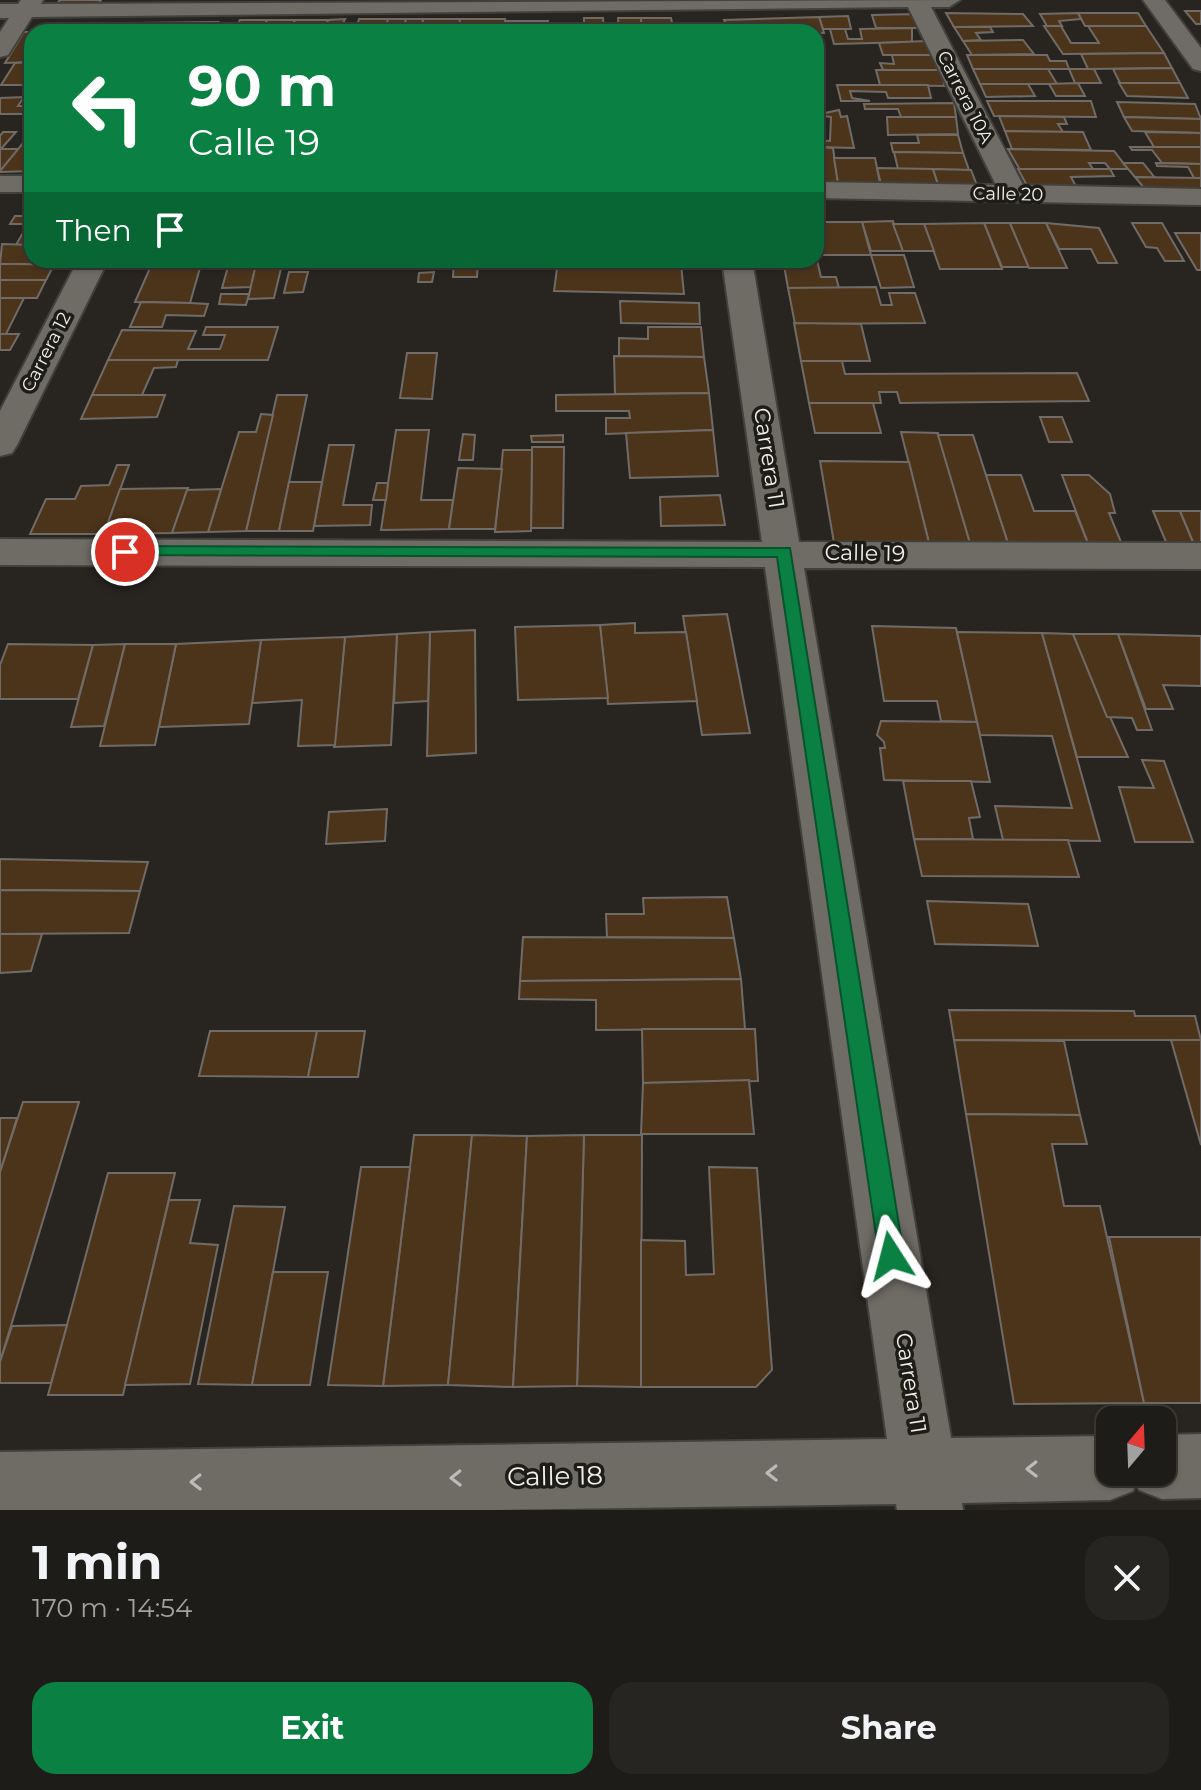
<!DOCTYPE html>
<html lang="en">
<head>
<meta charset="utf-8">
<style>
  body { margin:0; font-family:Montserrat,sans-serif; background:#262521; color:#f1f3f6; height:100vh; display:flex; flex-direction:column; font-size:30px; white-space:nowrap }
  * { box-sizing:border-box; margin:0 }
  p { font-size:26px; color:#a1a1a2 }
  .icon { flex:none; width:44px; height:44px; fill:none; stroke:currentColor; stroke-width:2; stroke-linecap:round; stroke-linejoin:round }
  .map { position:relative; height:1510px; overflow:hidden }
  .details { display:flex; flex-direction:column; background:#1e1c18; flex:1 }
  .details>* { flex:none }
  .hud { position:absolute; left:24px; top:24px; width:800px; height:244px; border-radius:24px; box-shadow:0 2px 6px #0004,0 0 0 2px #3c3a37; background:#0b8043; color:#fff; overflow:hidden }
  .needle { width:52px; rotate:19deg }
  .controls { position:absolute; left:1096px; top:1406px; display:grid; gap:16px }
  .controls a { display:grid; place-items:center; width:80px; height:80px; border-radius:16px; background:#1e1c18; box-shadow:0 2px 6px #0004,0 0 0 2px #3c3a37; font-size:40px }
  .pin { position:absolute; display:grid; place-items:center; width:68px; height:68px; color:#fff; margin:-34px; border:4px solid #fff; border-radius:50%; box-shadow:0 2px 8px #0007 }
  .me { position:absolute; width:88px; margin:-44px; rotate:351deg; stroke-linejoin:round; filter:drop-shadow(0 0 6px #0008) }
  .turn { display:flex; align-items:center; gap:28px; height:168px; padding:0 32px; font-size:36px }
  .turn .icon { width:104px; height:104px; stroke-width:2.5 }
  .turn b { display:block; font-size:56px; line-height:68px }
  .then { display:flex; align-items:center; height:76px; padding:0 32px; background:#0003; gap:16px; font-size:30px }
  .round { display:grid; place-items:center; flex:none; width:84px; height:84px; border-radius:24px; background:#262521 }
  .headline { display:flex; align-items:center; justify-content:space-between; height:136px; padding:0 32px }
  h1 { font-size:48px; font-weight:700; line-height:60px }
  .cta { display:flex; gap:16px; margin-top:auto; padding:16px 32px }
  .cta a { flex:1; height:92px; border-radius:24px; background:#0b8043; color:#fff; font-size:32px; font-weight:700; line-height:92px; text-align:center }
  .cta a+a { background:#262521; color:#f1f3f6 }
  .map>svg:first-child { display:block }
  .building { fill:#4c341b; stroke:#706b66; stroke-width:2 }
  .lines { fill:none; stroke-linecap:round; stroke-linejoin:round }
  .minor-casing { stroke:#42403c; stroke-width:4 }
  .minor { fill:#6f6c66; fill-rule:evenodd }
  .oneway { stroke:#bdbbb6 }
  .route { fill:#0b8043; stroke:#07532c; stroke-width:2 }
  .labels { text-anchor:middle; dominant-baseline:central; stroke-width:7; stroke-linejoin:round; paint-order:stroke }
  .far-street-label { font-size:18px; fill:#f1efec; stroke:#1e1c17 }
  .street-label { font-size:22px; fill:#f1efec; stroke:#1e1c17 }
  .near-street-label { font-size:26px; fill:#f1efec; stroke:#1e1c17 }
</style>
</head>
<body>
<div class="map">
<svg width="1201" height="1510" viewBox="0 0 1201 1510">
  <rect width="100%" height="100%" fill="#282520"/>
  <g class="building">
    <path d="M 60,0 L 101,0 L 97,6 L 55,6 Z"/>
    <path d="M 1185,11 L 1201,11 L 1201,24 L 1196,24 Z"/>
    <path d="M 946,13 L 1023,14 L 1033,26 L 954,27 Z"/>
    <path d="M 1078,13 L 1138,13 L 1146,26 L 1085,26 Z"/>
    <path d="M 1078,13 L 1081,19 L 1059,21 L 1062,26 L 1047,26 L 1040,14 Z"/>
    <path d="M 916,14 L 921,28 L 876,28 L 872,15 Z"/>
    <path d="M 848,16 L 851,29 L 823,29 L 819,17 Z"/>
    <path d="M 819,17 L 824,33 L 788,32 L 787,28 L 729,32 L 724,20 Z"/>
    <path d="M 584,18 L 603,18 L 604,32 L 584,32 Z"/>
    <path d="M 618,18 L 641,18 L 642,32 L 619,32 Z"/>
    <path d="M 641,18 L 671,18 L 674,32 L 642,32 Z"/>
    <path d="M 345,19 L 341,28 L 325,28 L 328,20 Z"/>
    <path d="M 359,19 L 388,19 L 385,32 L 355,32 Z"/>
    <path d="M 388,19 L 406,19 L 403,32 L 385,32 Z"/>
    <path d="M 406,19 L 423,19 L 422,32 L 403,32 Z"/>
    <path d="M 423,19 L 460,19 L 459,32 L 422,32 Z"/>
    <path d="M 460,19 L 505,19 L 505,32 L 459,32 Z"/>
    <path d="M 240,20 L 267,20 L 262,32 L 234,32 Z"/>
    <path d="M 267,20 L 295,20 L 290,30 L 262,32 Z"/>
    <path d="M 295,20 L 328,20 L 323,32 L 290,32 Z"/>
    <rect x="505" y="21" width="43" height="8"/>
    <path d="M 218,22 L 212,32 L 130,32 L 133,23 Z"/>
    <path d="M 1044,26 L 1061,26 L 1071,43 L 1099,43 L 1088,26 L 1146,26 L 1164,53 L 1063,54 Z"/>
    <path d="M 954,27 L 990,27 L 993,32 L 976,33 L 981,40 L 963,41 Z"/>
    <path d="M 912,28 L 912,42 L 834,44 L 830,29 L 845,29 L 848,39 L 862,39 L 860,29 Z"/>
    <path d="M 24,32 L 32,32 L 32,62 L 5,63 Z"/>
    <path d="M 1023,40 L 1034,54 L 972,55 L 963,41 Z"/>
    <path d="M 926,41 L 932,55 L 883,55 L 879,43 Z"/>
    <path d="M 1164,53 L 1172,68 L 1088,69 L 1081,54 Z"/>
    <path d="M 892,55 L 932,55 L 938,70 L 883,70 L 880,63 L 894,64 Z"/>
    <path d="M 967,55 L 1047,55 L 1050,61 L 1066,61 L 1069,69 L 973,69 Z"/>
    <path d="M 32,62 L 32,85 L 1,85 L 15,63 Z"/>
    <path d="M 1172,68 L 1180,83 L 1120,83 L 1113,69 Z"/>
    <path d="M 973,69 L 1048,69 L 1057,84 L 980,84 Z"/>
    <path d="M 1069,69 L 1094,69 L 1101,83 L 1075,83 Z"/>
    <path d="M 876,70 L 943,70 L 944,86 L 880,85 Z"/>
    <path d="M 1078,83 L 1085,96 L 1056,96 L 1049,84 Z"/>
    <path d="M 1119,83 L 1180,83 L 1188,98 L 1127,96 Z"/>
    <path d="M 980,84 L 1028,84 L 1035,96 L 986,97 Z"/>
    <path d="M 837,85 L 928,85 L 931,98 L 888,98 L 886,92 L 850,91 L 852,98 L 870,101 L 841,101 Z"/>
    <path d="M 24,97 L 18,106 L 32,106 L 32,114 L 0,114 L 0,98 Z"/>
    <path d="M 987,101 L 1091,101 L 1096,117 L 994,116 Z"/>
    <path d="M 1117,102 L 1195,104 L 1201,119 L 1124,117 Z"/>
    <path d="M 954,103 L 956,117 L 901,117 L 898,109 L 865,109 L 864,104 Z"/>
    <path d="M 839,110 L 841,117 L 847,116 L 854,148 L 816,147 L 816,140 L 830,141 L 831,117 L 816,115 Z"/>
    <path d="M 999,116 L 1064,117 L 1067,124 L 1058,124 L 1063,132 L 1005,131 Z"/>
    <path d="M 887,117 L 956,117 L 958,134 L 888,135 Z"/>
    <path d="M 1124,117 L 1201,119 L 1201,133 L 1132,131 Z"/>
    <path d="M 1005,131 L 1083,132 L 1091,150 L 1012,149 Z"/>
    <path d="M 3,132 L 16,132 L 1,149 L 19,149 L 0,171 L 0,136 Z"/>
    <path d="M 32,132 L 32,171 L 0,172 L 0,171 Z"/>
    <path d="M 1145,132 L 1201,133 L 1201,147 L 1154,147 Z"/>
    <path d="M 917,135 L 958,135 L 963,153 L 893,152 L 891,143 L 919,143 Z"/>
    <path d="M 816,147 L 833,148 L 838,183 L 818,182 Z"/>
    <path d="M 1130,147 L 1201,147 L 1201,164 L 1162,163 L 1152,150 L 1132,150 Z"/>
    <path d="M 1008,149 L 1114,151 L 1128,169 L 1110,169 L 1105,163 L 1089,163 L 1093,169 L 1020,170 Z"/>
    <path d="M 894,152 L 963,153 L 969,170 L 898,169 Z"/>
    <path d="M 834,158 L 875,158 L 880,183 L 838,183 Z"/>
    <path d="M 1123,163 L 1143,163 L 1155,178 L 1135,177 Z"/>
    <path d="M 1156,163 L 1201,164 L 1201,178 L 1194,178 L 1188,167 L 1157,166 Z"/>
    <path d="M 877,168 L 933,169 L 938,184 L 881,184 Z"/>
    <path d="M 933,169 L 971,170 L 978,188 L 939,187 Z"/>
    <path d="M 1018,169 L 1110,169 L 1114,176 L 1071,177 L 1079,192 L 1030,191 Z"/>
    <path d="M 1135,177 L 1201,178 L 1201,195 L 1149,194 Z"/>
    <path d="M 15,216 L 32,216 L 32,245 L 16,245 L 28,224 L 10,224 Z"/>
    <path d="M 893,221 L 903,251 L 871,251 L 862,222 Z"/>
    <path d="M 816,222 L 862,222 L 871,255 L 816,255 Z"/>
    <path d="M 984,223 L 1010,223 L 1029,267 L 1002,267 Z"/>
    <path d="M 984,223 L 1002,269 L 940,269 L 924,224 Z"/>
    <path d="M 1010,223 L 1046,223 L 1067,268 L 1029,268 Z"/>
    <path d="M 1046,223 L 1099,228 L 1117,263 L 1098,263 L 1091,249 L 1059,249 Z"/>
    <path d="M 1132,223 L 1162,223 L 1184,261 L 1165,261 L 1157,248 L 1146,247 Z"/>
    <path d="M 893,224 L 924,224 L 934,251 L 903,251 Z"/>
    <path d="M 1175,233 L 1201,233 L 1201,270 L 1197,270 Z"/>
    <path d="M 2,244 L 32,245 L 32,260 L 56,260 L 54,265 L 0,264 Z"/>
    <path d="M 871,255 L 904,255 L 914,287 L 881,288 Z"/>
    <path d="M 816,256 L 821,277 L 836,277 L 839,288 L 788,288 L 783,260 L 816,260 Z"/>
    <path d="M 230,260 L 257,260 L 251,287 L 222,288 Z"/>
    <path d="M 257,260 L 283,260 L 274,298 L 248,299 Z"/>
    <path d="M 478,260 L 477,277 L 453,277 L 454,260 Z"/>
    <path d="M 558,261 L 681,264 L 684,294 L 554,291 Z"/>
    <path d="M 0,264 L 19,264 L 54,265 L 46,280 L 0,280 Z"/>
    <path d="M 150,268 L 200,268 L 190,303 L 135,302 Z"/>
    <path d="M 289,272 L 308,272 L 303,292 L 284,293 Z"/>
    <path d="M 434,272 L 432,282 L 418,282 L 419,273 Z"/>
    <path d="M 0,280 L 46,280 L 37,298 L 0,298 Z"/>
    <path d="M 876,287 L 881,305 L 892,305 L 889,293 L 915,293 L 925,323 L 795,324 L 788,288 Z"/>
    <path d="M 221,294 L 249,294 L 246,305 L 219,304 Z"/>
    <path d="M 0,298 L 24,298 L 6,334 L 0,334 Z"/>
    <path d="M 620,301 L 699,303 L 700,324 L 621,323 Z"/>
    <path d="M 141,302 L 190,303 L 208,304 L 204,316 L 166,315 L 162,327 L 130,327 Z"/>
    <path d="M 794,323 L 861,324 L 870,361 L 801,361 Z"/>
    <path d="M 206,327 L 278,327 L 268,360 L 108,360 L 122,330 L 196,331 L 188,349 L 220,349 L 225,335 L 203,335 Z"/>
    <path d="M 648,327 L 701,327 L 704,357 L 619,356 L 619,338 L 648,339 Z"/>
    <path d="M 0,334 L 19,334 L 10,350 L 0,350 Z"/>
    <path d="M 407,353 L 437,353 L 432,399 L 400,398 Z"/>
    <path d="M 614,356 L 704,357 L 709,393 L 615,394 Z"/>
    <path d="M 108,360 L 178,360 L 176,367 L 154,368 L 142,395 L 92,395 Z"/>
    <path d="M 801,361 L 842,361 L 845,374 L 1077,373 L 1089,401 L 900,403 L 897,392 L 879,392 L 881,403 L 809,403 Z"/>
    <path d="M 709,393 L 713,430 L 606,434 L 606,418 L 630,418 L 629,411 L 556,411 L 556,395 Z"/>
    <path d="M 92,395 L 165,395 L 157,417 L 81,419 Z"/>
    <path d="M 277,395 L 307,395 L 279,531 L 246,531 Z"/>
    <path d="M 809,403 L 873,403 L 881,433 L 815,433 Z"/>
    <path d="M 261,414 L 273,415 L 246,531 L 208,532 L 239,432 L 256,432 Z"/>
    <path d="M 1040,417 L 1062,417 L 1072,442 L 1049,442 Z"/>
    <path d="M 396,430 L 429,430 L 421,500 L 453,500 L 449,529 L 381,530 Z"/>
    <path d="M 713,430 L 718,476 L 630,478 L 626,433 Z"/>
    <path d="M 901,432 L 938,433 L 970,543 L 929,543 Z"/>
    <path d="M 463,434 L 475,435 L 473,460 L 459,460 Z"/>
    <path d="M 563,435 L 563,442 L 532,442 L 531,436 Z"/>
    <path d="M 938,435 L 973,435 L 1008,543 L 970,543 Z"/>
    <path d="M 329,445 L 354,445 L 343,505 L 372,505 L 370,525 L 314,526 Z"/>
    <path d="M 532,447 L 564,447 L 563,528 L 531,528 Z"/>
    <path d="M 503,450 L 532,450 L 531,531 L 495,532 Z"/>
    <path d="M 820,461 L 909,462 L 929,543 L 834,543 Z"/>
    <path d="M 117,465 L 129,465 L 104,534 L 30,534 L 46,499 L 75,499 L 81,486 L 109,485 Z"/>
    <path d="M 458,468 L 502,469 L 495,529 L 449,529 Z"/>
    <path d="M 986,475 L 1021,475 L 1034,511 L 1075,511 L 1088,543 L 1008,543 Z"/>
    <path d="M 1062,475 L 1089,475 L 1110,494 L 1115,513 L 1109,513 L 1121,542 L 1088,543 Z"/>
    <path d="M 289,482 L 322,482 L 313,531 L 279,531 Z"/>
    <path d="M 377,483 L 388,483 L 386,500 L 373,500 Z"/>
    <path d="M 188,488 L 172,533 L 104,534 L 120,489 Z"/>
    <path d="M 221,489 L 208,532 L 172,533 L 187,490 Z"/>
    <path d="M 720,495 L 725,525 L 661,526 L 660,497 Z"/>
    <path d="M 1153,511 L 1180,511 L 1193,542 L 1166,542 Z"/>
    <path d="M 1180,511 L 1201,511 L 1201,542 L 1193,542 Z"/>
    <path d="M 727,614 L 750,733 L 702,735 L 683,616 Z"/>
    <path d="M 635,623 L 635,633 L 686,632 L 697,701 L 608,704 L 600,625 Z"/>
    <path d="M 600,625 L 608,698 L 518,700 L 515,627 Z"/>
    <path d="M 872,626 L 956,628 L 977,722 L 941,721 L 937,701 L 884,701 Z"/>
    <path d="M 475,630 L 476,753 L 427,756 L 430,632 Z"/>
    <path d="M 430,632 L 428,701 L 394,703 L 397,634 Z"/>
    <path d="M 957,632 L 1042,633 L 1100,841 L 1003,840 L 995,806 L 1072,808 L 1052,736 L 980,735 Z"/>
    <path d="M 1042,633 L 1073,634 L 1128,757 L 1077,757 Z"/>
    <path d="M 397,634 L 391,745 L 334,747 L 345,637 Z"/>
    <path d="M 1073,634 L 1118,634 L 1152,730 L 1137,730 L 1132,718 L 1107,717 Z"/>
    <path d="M 1118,634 L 1201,636 L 1201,686 L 1163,685 L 1173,709 L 1146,709 Z"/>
    <path d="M 345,637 L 335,745 L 298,746 L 302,700 L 252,703 L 261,640 Z"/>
    <path d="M 261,640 L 249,724 L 159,727 L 176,644 Z"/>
    <path d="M 8,644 L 93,645 L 78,699 L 0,699 L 0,665 Z"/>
    <path d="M 125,644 L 104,726 L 71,727 L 93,645 Z"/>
    <path d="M 125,644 L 176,644 L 155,745 L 100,746 Z"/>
    <path d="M 881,721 L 977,722 L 990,782 L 884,780 L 880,748 L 885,748 L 884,742 L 877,735 Z"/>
    <path d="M 1142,760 L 1164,761 L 1193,842 L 1135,842 L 1119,787 L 1154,788 Z"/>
    <path d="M 903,781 L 971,781 L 980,817 L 969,818 L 973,839 L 914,839 Z"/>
    <path d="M 387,809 L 385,841 L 326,844 L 329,812 Z"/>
    <path d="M 914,839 L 1068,840 L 1079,877 L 922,876 Z"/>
    <path d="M 0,859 L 148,862 L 140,891 L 0,890 Z"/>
    <path d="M 0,890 L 140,891 L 129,933 L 0,934 Z"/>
    <path d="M 727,897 L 734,938 L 607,937 L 606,914 L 644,914 L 643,898 Z"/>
    <path d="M 927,901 L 1028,904 L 1038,946 L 935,944 Z"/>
    <path d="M 0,934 L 42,934 L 31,971 L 0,973 Z"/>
    <path d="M 523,937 L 734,938 L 741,979 L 520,981 Z"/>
    <path d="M 741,979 L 745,1029 L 596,1030 L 596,1000 L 519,999 L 520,981 Z"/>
    <path d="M 949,1010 L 1134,1011 L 1135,1016 L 1195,1016 L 1201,1040 L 954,1040 Z"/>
    <path d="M 642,1029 L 755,1029 L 758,1081 L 643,1083 Z"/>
    <path d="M 210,1031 L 317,1031 L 308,1077 L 199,1076 Z"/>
    <path d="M 317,1031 L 365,1031 L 358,1077 L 308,1077 Z"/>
    <path d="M 954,1040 L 1064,1041 L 1080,1115 L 966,1114 Z"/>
    <path d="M 1171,1040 L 1201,1040 L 1201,1145 Z"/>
    <path d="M 749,1080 L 754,1134 L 641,1134 L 643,1083 Z"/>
    <path d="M 23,1102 L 79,1102 L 0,1362 L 0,1172 Z"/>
    <path d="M 966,1114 L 1080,1115 L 1087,1144 L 1052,1144 L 1064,1206 L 1100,1206 L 1144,1403 L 1014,1404 Z"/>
    <path d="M 0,1118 L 17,1118 L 0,1172 Z"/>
    <path d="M 414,1135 L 472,1135 L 448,1385 L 383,1386 Z"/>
    <path d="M 472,1135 L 527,1136 L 513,1387 L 448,1385 Z"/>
    <path d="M 584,1135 L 642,1135 L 641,1387 L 577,1386 Z"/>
    <path d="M 584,1135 L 577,1386 L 513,1387 L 527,1136 Z"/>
    <path d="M 361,1167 L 410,1167 L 383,1386 L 328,1385 Z"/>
    <path d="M 709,1167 L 757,1168 L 772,1370 L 756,1387 L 641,1387 L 641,1240 L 685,1241 L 686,1275 L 714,1274 Z"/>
    <path d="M 108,1173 L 175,1173 L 123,1395 L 48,1395 Z"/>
    <path d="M 169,1200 L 200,1200 L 190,1243 L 218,1245 L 190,1384 L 125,1385 Z"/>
    <path d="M 234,1206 L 285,1207 L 252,1385 L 198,1384 Z"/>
    <path d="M 1109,1237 L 1201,1237 L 1201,1403 L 1144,1403 Z"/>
    <path d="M 273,1272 L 328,1272 L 310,1385 L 252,1385 Z"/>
    <path d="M 67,1325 L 51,1383 L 0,1383 L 0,1362 L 12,1326 Z"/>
  </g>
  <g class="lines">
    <defs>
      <g id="minor">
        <path d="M 21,0 L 43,0 L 41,4 L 960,0 L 949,7 L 931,7 L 1023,185 L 1201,189 L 1201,205 L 816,198 L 816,182 L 996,185 L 908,7 L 32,17 L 8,55 L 0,57 L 0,32 L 9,18 L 0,18 L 0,4 L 18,4 Z"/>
        <path d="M 1143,0 L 1165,0 L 1201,48 L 1201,71 L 1193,69 Z"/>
        <rect x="0" y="176" width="32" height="16"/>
        <path d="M 78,260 L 108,260 L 17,445 L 12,453 L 0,456 L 0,411 Z"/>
        <path d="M 722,260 L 752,260 L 799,542 L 1201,543 L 1201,569 L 804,568 L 951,1438 L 1110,1436 L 1110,1472 L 1162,1472 L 1162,1435 L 1201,1434 L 1201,1498 L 1162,1499 L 1139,1490 L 1136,1483 L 1133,1491 L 1110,1500 L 962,1503 L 963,1510 L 897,1510 L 896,1504 L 489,1510 L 0,1510 L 0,1452 L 887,1439 L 765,567 L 0,565 L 0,539 L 762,542 Z"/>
      </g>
    </defs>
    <use href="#minor" class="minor-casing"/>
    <use href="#minor" class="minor"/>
  </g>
  <defs><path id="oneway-chevron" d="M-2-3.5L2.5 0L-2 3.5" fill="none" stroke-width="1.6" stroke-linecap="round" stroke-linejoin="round" transform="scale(2)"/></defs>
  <g class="oneway">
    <use href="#oneway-chevron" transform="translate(1032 1469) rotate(179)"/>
    <use href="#oneway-chevron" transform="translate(772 1473) rotate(179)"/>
    <use href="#oneway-chevron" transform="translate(456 1478) rotate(179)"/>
    <use href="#oneway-chevron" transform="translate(196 1482) rotate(179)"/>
  </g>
  <path class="route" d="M 125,546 L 790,548 L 904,1256 L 900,1265 L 891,1269 L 883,1265 L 879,1256 L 777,557 L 120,555 L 120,548 Z"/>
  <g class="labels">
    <g class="far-street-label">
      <text transform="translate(965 97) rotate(63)">Carrera 10A</text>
      <text transform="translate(1008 194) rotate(1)">Calle 20</text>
      <text transform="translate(46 352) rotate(-63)">Carrera 12</text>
    </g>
    <g class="street-label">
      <text transform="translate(769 458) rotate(81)">Carrera 11</text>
      <text transform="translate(865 553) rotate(1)">Calle 19</text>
      <text transform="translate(911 1383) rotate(81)">Carrera 11</text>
    </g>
    <g class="near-street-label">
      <text transform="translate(555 1476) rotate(-1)">Calle 18</text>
    </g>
  </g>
</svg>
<div class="controls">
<a><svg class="needle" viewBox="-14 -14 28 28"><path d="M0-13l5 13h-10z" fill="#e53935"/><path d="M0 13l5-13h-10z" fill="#a1a1a2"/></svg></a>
</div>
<div class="pin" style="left:125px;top:552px;background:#d93025"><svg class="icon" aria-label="arrive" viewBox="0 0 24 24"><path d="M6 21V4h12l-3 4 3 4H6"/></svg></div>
<svg class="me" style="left:891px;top:1256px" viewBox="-20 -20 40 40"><path d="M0-17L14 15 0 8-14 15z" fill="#0b8043" stroke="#fff" stroke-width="4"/></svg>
<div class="hud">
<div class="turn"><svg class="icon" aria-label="left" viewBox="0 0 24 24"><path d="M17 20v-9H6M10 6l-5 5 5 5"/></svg><div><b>90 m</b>Calle 19</div></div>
<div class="then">Then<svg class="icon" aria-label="arrive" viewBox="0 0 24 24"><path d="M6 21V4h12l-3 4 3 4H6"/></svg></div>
</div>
</div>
<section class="details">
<div class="headline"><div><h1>1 min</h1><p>170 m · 14:54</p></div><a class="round"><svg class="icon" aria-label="close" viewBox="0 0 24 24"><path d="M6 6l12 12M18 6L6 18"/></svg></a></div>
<div class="cta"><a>Exit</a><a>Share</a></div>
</section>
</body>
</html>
